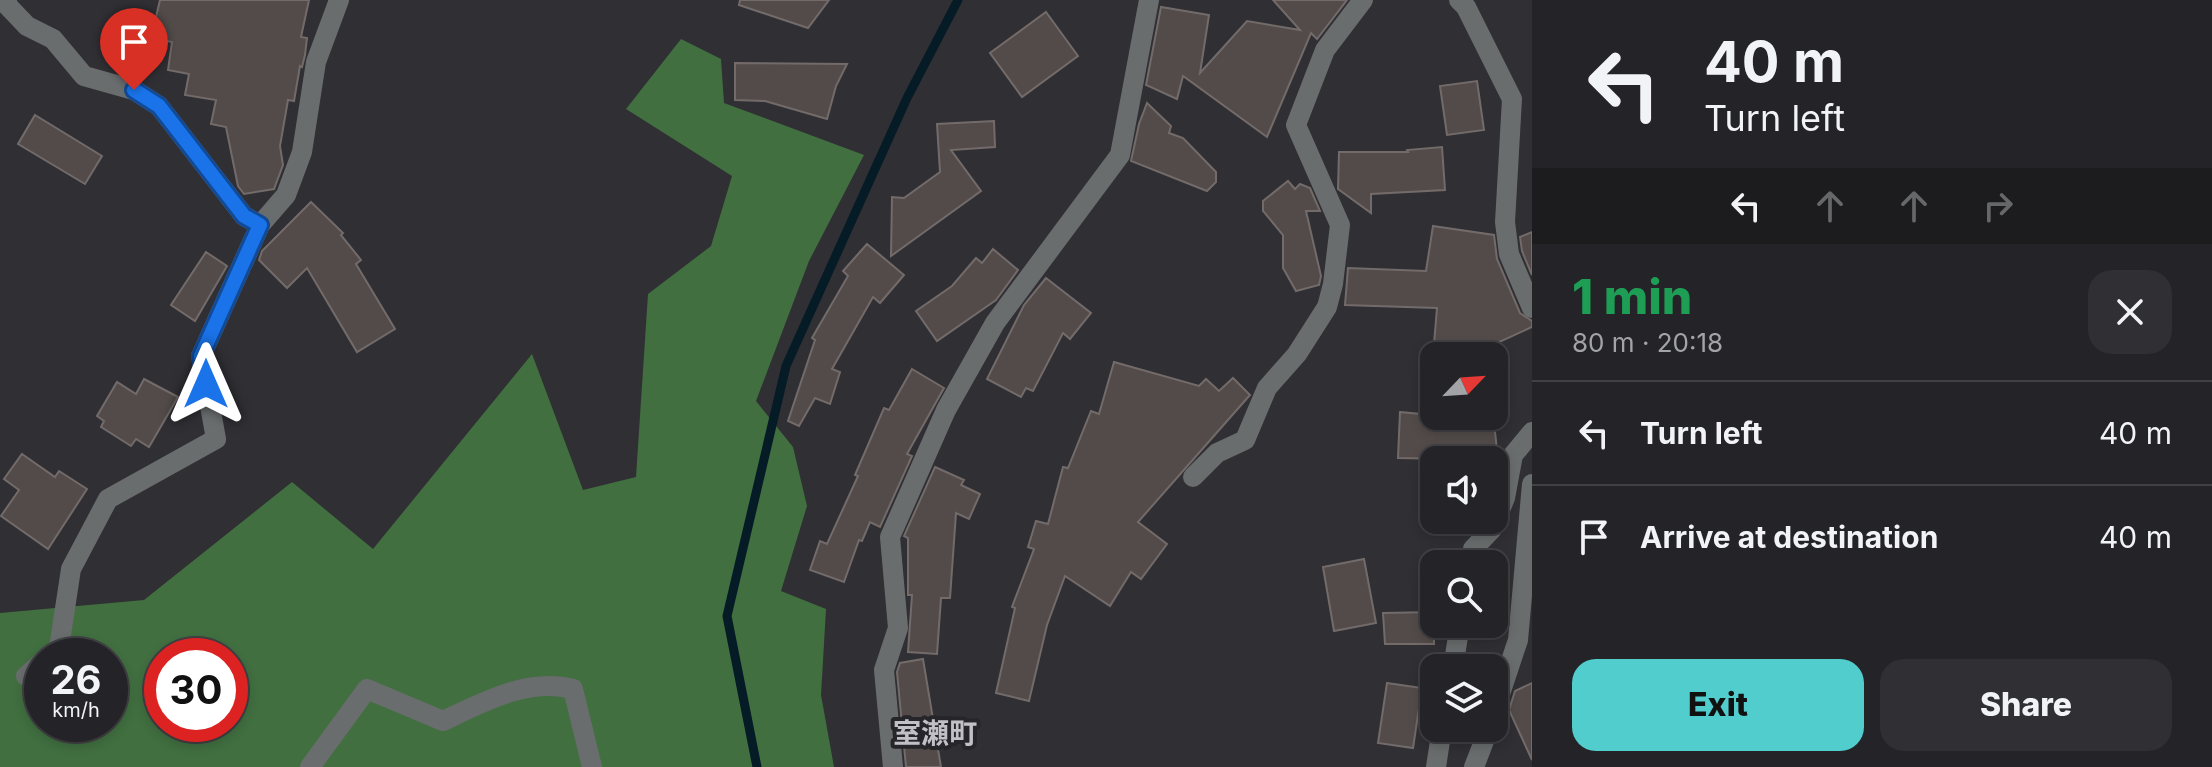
<!DOCTYPE html>
<html lang="en">
<head>
<meta charset="utf-8">
<style>
  body { margin:0; font-family:Inter,"Noto Sans JP",sans-serif; background:#302f33; color:#f1f3f6; height:100vh; display:flex; flex-direction:column; font-size:30px; white-space:nowrap }
  * { box-sizing:border-box; margin:0 }
  p { font-size:26px; color:#a3a4a7 }
  .icon { flex:none; width:44px; height:44px; fill:none; stroke:currentColor; stroke-width:2; stroke-linecap:round; stroke-linejoin:round }
  .map { position:relative; flex:1; overflow:hidden }
  .drawer { display:flex; flex-direction:column; background:#242327; width:680px }
  .drawer>* { flex:none }
  .banner { background:#242327; color:#f1f3f6; overflow:hidden }
  .needle { width:52px; rotate:65deg }
  .tools { position:absolute; left:1420px; top:342px; display:grid; gap:16px }
  .tools a { display:grid; place-items:center; width:88px; height:88px; border-radius:16px; background:#242327; box-shadow:0 4px 12px #0003,0 0 0 2px #414044; font-size:40px }
  .speed { position:absolute; left:24px; top:638px; display:flex; gap:16px; font-size:40px; font-weight:700; text-align:center }
  .speed>* { display:grid; place-content:center; width:104px; height:104px; border-radius:50%; background:#242327; box-shadow:0 4px 12px #0003,0 0 0 2px #414044; line-height:1 }
  .speed small { font-size:20px; font-weight:400 }
  .speed .limit { border:12px solid #d22; background:#fff; color:#111 }
  .pin { position:absolute; display:grid; place-items:center; width:68px; height:68px; color:#fff; margin:-82px -34px; border-radius:50% 50% 50% 0; rotate:-45deg; box-shadow:0 0 8px #0007 }
  .pin .icon { rotate:45deg }
  .me { position:absolute; width:88px; margin:-44px; rotate:0deg; stroke-linejoin:round; filter:drop-shadow(0 0 6px #0008) }
  .turn { display:flex; align-items:center; gap:28px; height:168px; padding:0 40px; font-size:36px }
  .turn .icon { width:104px; height:104px; stroke-width:2.5 }
  .turn b { display:block; font-size:56px; line-height:68px }
  .lanes { display:flex; align-items:center; height:76px; padding:0 40px; background:#0003; justify-content:center; gap:40px; direction:ltr }
  .lanes .off { opacity:.35 }
  .round { display:grid; place-items:center; flex:none; width:84px; height:84px; border-radius:24px; background:#302f33 }
  .headline { display:flex; align-items:center; justify-content:space-between; height:136px; padding:0 40px }
  h1 { font-size:48px; font-weight:800; line-height:60px; color:#1e9e55 }
  .primary-button { display:flex; gap:16px; margin-top:auto; padding:16px 40px }
  .primary-button a { flex:1; height:92px; border-radius:24px; background:#52cdce; color:#111; font-size:32px; font-weight:800; line-height:92px; text-align:center }
  .primary-button a+a { background:#302f33; color:#f1f3f6 }
  ul { padding:0; list-style:none }
  li { display:flex; align-items:center; gap:24px; height:104px; padding:0 40px; border-top:2px solid #414044 }
  li div { flex:1 }
  li b { display:block; font-size:30px }
  li em { font-style:normal }
  main { display:flex; flex:1; min-height:0 }
  .map>svg:first-child { display:block }
  .forest { fill:#416f40; fill-rule:evenodd }
  .lines { fill:none; stroke-linecap:round; stroke-linejoin:round }
  .stream { stroke:#051b26; stroke-width:9 }
  .building { fill:#524b4a; stroke:#726b6a; stroke-width:2 }
  .minor { stroke:#6a6d6e; stroke-width:20 }
  .route-casing { stroke:#114b97; stroke-width:20 }
  .route { stroke:#1a73e8; stroke-width:14 }
  .labels { text-anchor:middle; dominant-baseline:central; stroke-width:8; stroke-linejoin:round; paint-order:stroke }
  .neighbourhood-label { font-size:28px; font-weight:bold; fill:#c1c0c7; stroke:#26252a }
</style>
</head>
<body>
<main>
<div class="map">
<svg width="1532" height="767" viewBox="0 0 1532 767">
  <rect width="100%" height="100%" fill="#302f34"/>
  <path class="forest" d="M 681,39 L 721,59 L 724,103 L 864,155 L 809,261 L 756,401 L 793,447 L 807,506 L 781,591 L 826,609 L 821,695 L 834,767 L 0,767 L 0,613 L 144,600 L 292,482 L 373,549 L 532,354 L 583,490 L 636,477 L 648,294 L 711,246 L 732,176 L 626,109 ZM 42,656 L 110,656 L 110,724 L 42,724 ZM 162,656 L 230,656 L 230,724 L 162,724 Z"/>
  <g class="lines">
    <path class="stream" d="M 757,767 L 727,616 L 786,366 L 907,98 L 958,0"/>
  </g>
  <g class="building">
    <path d="M 160,0 L 309,0 L 301,37 L 307,38 L 305,55 L 302,67 L 300,66 L 294,101 L 288,100 L 280,146 L 283,165 L 274,189 L 244,194 L 238,186 L 226,127 L 211,124 L 216,100 L 185,95 L 189,74 L 168,70 L 172,42 L 151,38 Z"/>
    <path d="M 740,0 L 829,0 L 808,28 L 739,5 Z"/>
    <path d="M 1273,0 L 1347,0 L 1317,39 L 1311,33 L 1267,137 L 1183,76 L 1177,99 L 1146,85 L 1161,7 L 1209,15 L 1200,73 L 1247,21 L 1300,30 Z"/>
    <path d="M 1046,12 L 1078,56 L 1022,97 L 990,53 Z"/>
    <path d="M 735,63 L 847,64 L 836,86 L 827,119 L 765,101 L 735,100 Z"/>
    <path d="M 1477,81 L 1484,130 L 1447,135 L 1440,86 Z"/>
    <path d="M 1147,103 L 1171,126 L 1169,133 L 1183,138 L 1216,172 L 1216,182 L 1207,191 L 1131,161 L 1139,124 Z"/>
    <path d="M 35,115 L 102,156 L 85,184 L 18,144 Z"/>
    <path d="M 994,121 L 995,147 L 951,150 L 981,191 L 891,256 L 892,197 L 904,198 L 940,172 L 937,124 Z"/>
    <path d="M 1442,147 L 1445,190 L 1371,194 L 1371,213 L 1338,189 L 1339,152 L 1408,152 L 1407,150 Z"/>
    <path d="M 1288,181 L 1295,189 L 1300,184 L 1310,188 L 1320,211 L 1306,211 L 1321,276 L 1319,285 L 1296,291 L 1283,268 L 1283,235 L 1263,211 L 1263,201 Z"/>
    <path d="M 311,202 L 343,233 L 341,235 L 361,260 L 356,264 L 395,329 L 357,352 L 307,268 L 287,288 L 259,260 L 262,251 Z"/>
    <path d="M 1433,226 L 1494,235 L 1497,259 L 1520,313 L 1532,321 L 1532,327 L 1484,349 L 1434,344 L 1437,308 L 1345,305 L 1348,268 L 1426,271 Z"/>
    <path d="M 1532,232 L 1532,275 L 1522,251 L 1520,237 Z"/>
    <path d="M 867,244 L 904,275 L 880,303 L 873,297 L 832,369 L 840,372 L 830,404 L 815,398 L 799,426 L 788,421 L 815,340 L 812,338 L 848,276 L 843,271 Z"/>
    <path d="M 993,249 L 1018,270 L 996,300 L 937,341 L 916,311 L 952,286 L 976,258 L 982,263 Z"/>
    <path d="M 206,252 L 227,266 L 195,321 L 171,305 Z"/>
    <path d="M 1046,278 L 1091,313 L 1070,339 L 1063,333 L 1033,391 L 1026,388 L 1021,397 L 987,379 L 1024,305 Z"/>
    <path d="M 1114,362 L 1199,386 L 1206,379 L 1219,391 L 1233,378 L 1250,395 L 1138,522 L 1167,544 L 1141,579 L 1131,572 L 1110,606 L 1065,576 L 1047,625 L 1029,701 L 996,693 L 1015,608 L 1012,607 L 1034,549 L 1028,547 L 1036,521 L 1048,524 L 1063,467 L 1068,468 L 1091,411 L 1099,414 Z"/>
    <path d="M 912,369 L 944,388 L 907,454 L 912,456 L 880,527 L 870,522 L 862,541 L 859,540 L 844,582 L 810,570 L 820,541 L 827,544 L 858,476 L 855,475 L 884,408 L 889,410 Z"/>
    <path d="M 144,379 L 178,397 L 149,447 L 136,439 L 131,446 L 101,427 L 104,421 L 97,416 L 117,382 L 136,394 Z"/>
    <path d="M 1400,412 L 1442,416 L 1442,428 L 1494,422 L 1498,460 L 1398,458 Z"/>
    <path d="M 22,454 L 55,477 L 59,471 L 87,489 L 48,549 L 1,516 L 19,490 L 4,479 Z"/>
    <path d="M 935,467 L 964,480 L 961,485 L 980,494 L 969,519 L 956,513 L 950,598 L 941,598 L 937,654 L 908,652 L 912,595 L 908,595 L 908,538 L 904,536 Z"/>
    <path d="M 1364,559 L 1376,623 L 1334,631 L 1323,567 Z"/>
    <path d="M 1434,612 L 1434,644 L 1385,644 L 1383,613 Z"/>
    <path d="M 923,659 L 941,767 L 906,767 L 897,672 L 900,663 Z"/>
    <path d="M 1387,683 L 1422,688 L 1413,748 L 1378,743 Z"/>
    <path d="M 1532,683 L 1532,760 L 1509,710 L 1515,691 Z"/>
  </g>
  <g class="lines">
    <g class="minor">
      <path d="M 7,0 L 7,5 L 27,26 L 53,39 L 84,76 L 134,90 L 159,106 L 244,216 L 260,225"/>
      <path d="M 1459,0 L 1466,7 L 1512,99 L 1505,222 L 1509,254 L 1532,308"/>
      <path d="M 1193,477 L 1217,453 L 1245,440 L 1267,388 L 1297,354 L 1327,307 L 1333,284 L 1340,225 L 1296,125 L 1325,50 L 1363,0"/>
      <path d="M 1471,564 L 1473,549 L 1492,529 L 1505,498 L 1513,455 L 1532,432"/>
      <path d="M 49,656 L 59,648 L 71,569 L 108,499 L 216,439 L 201,356 L 260,225 L 286,195 L 302,152 L 316,62 L 339,0"/>
      <path d="M 1453,668 L 1460,624"/>
      <path d="M 26,676 L 42,662"/>
      <path d="M 1494,712 L 1518,640 L 1532,484"/>
      <path d="M 310,767 L 367,689 L 443,721 C 483,702 529,677 573,689 L 592,767"/>
      <path d="M 893,767 L 884,670 L 898,628 L 890,537 L 946,410 L 995,323 L 1120,155 L 1149,0"/>
      <path d="M 1436,767 L 1442,728"/>
      <path d="M 1474,767 L 1489,728"/>
    </g>
  </g>
  <g class="lines">
    <defs>
      <path id="route" d="M 134,90 L 159,106 L 244,216 L 260,225 L 201,356 L 206,384"/>
    </defs>
    <use href="#route" class="route-casing"/>
    <use href="#route" class="route"/>
  </g>
  <g class="labels">
    <g class="neighbourhood-label">
      <text x="935" y="733">室瀬町</text>
    </g>
  </g>
</svg>
<div class="tools">
<a><svg class="needle" viewBox="-14 -14 28 28"><path d="M0-13l5 13h-10z" fill="#e53935"/><path d="M0 13l5-13h-10z" fill="#a3a4a7"/></svg></a>
<a><svg class="icon" aria-label="sound" viewBox="0 0 24 24"><path d="M4 9h4l5-4v14l-5-4H4zM17 9q2 3 0 6"/></svg></a>
<a><svg class="icon" aria-label="search" viewBox="0 0 24 24"><circle cx="10" cy="10" r="6"/><path d="M15 15l6 6"/></svg></a>
<a><svg class="icon" aria-label="layers" viewBox="0 0 24 24"><path d="M12 4l9 5-9 5-9-5zM3 14l9 5 9-5"/></svg></a>
</div>
<div class="speed"><div>26<small>km/h</small></div><div class="limit">30</div></div>
<div class="pin" style="left:134px;top:90px;background:#d93025"><svg class="icon" aria-label="arrive" viewBox="0 0 24 24"><path d="M6 21V4h12l-3 4 3 4H6"/></svg></div>
<svg class="me" style="left:206px;top:384px" viewBox="-20 -20 40 40"><path d="M0-17L14 15 0 8-14 15z" fill="#1a73e8" stroke="#fff" stroke-width="4"/></svg>
</div>
<section class="drawer">
<div class="banner">
<div class="turn"><svg class="icon" aria-label="left" viewBox="0 0 24 24"><path d="M17 20v-9H6M10 6l-5 5 5 5"/></svg><div><b>40 m</b>Turn left</div></div>
<div class="lanes"><svg class="icon" aria-label="left" viewBox="0 0 24 24"><path d="M17 20v-9H6M10 6l-5 5 5 5"/></svg><svg class="icon off" aria-label="ahead" viewBox="0 0 24 24"><path d="M12 20V5M6 11l6-6 6 6"/></svg><svg class="icon off" aria-label="ahead" viewBox="0 0 24 24"><path d="M12 20V5M6 11l6-6 6 6"/></svg><svg class="icon off" aria-label="right" viewBox="0 0 24 24"><path d="M7 20v-9h11M14 6l5 5-5 5"/></svg></div>
</div>
<div class="headline"><div><h1>1 min</h1><p>80 m · 20:18</p></div><a class="round"><svg class="icon" aria-label="close" viewBox="0 0 24 24"><path d="M6 6l12 12M18 6L6 18"/></svg></a></div>
<ul>
<li><svg class="icon" aria-label="left" viewBox="0 0 24 24"><path d="M17 20v-9H6M10 6l-5 5 5 5"/></svg><div><b>Turn left</b></div><em>40 m</em></li>
<li><svg class="icon" aria-label="arrive" viewBox="0 0 24 24"><path d="M6 21V4h12l-3 4 3 4H6"/></svg><div><b>Arrive at destination</b></div><em>40 m</em></li>
</ul>
<div class="primary-button"><a>Exit</a><a>Share</a></div>
</section>
</main>
</body>
</html>
